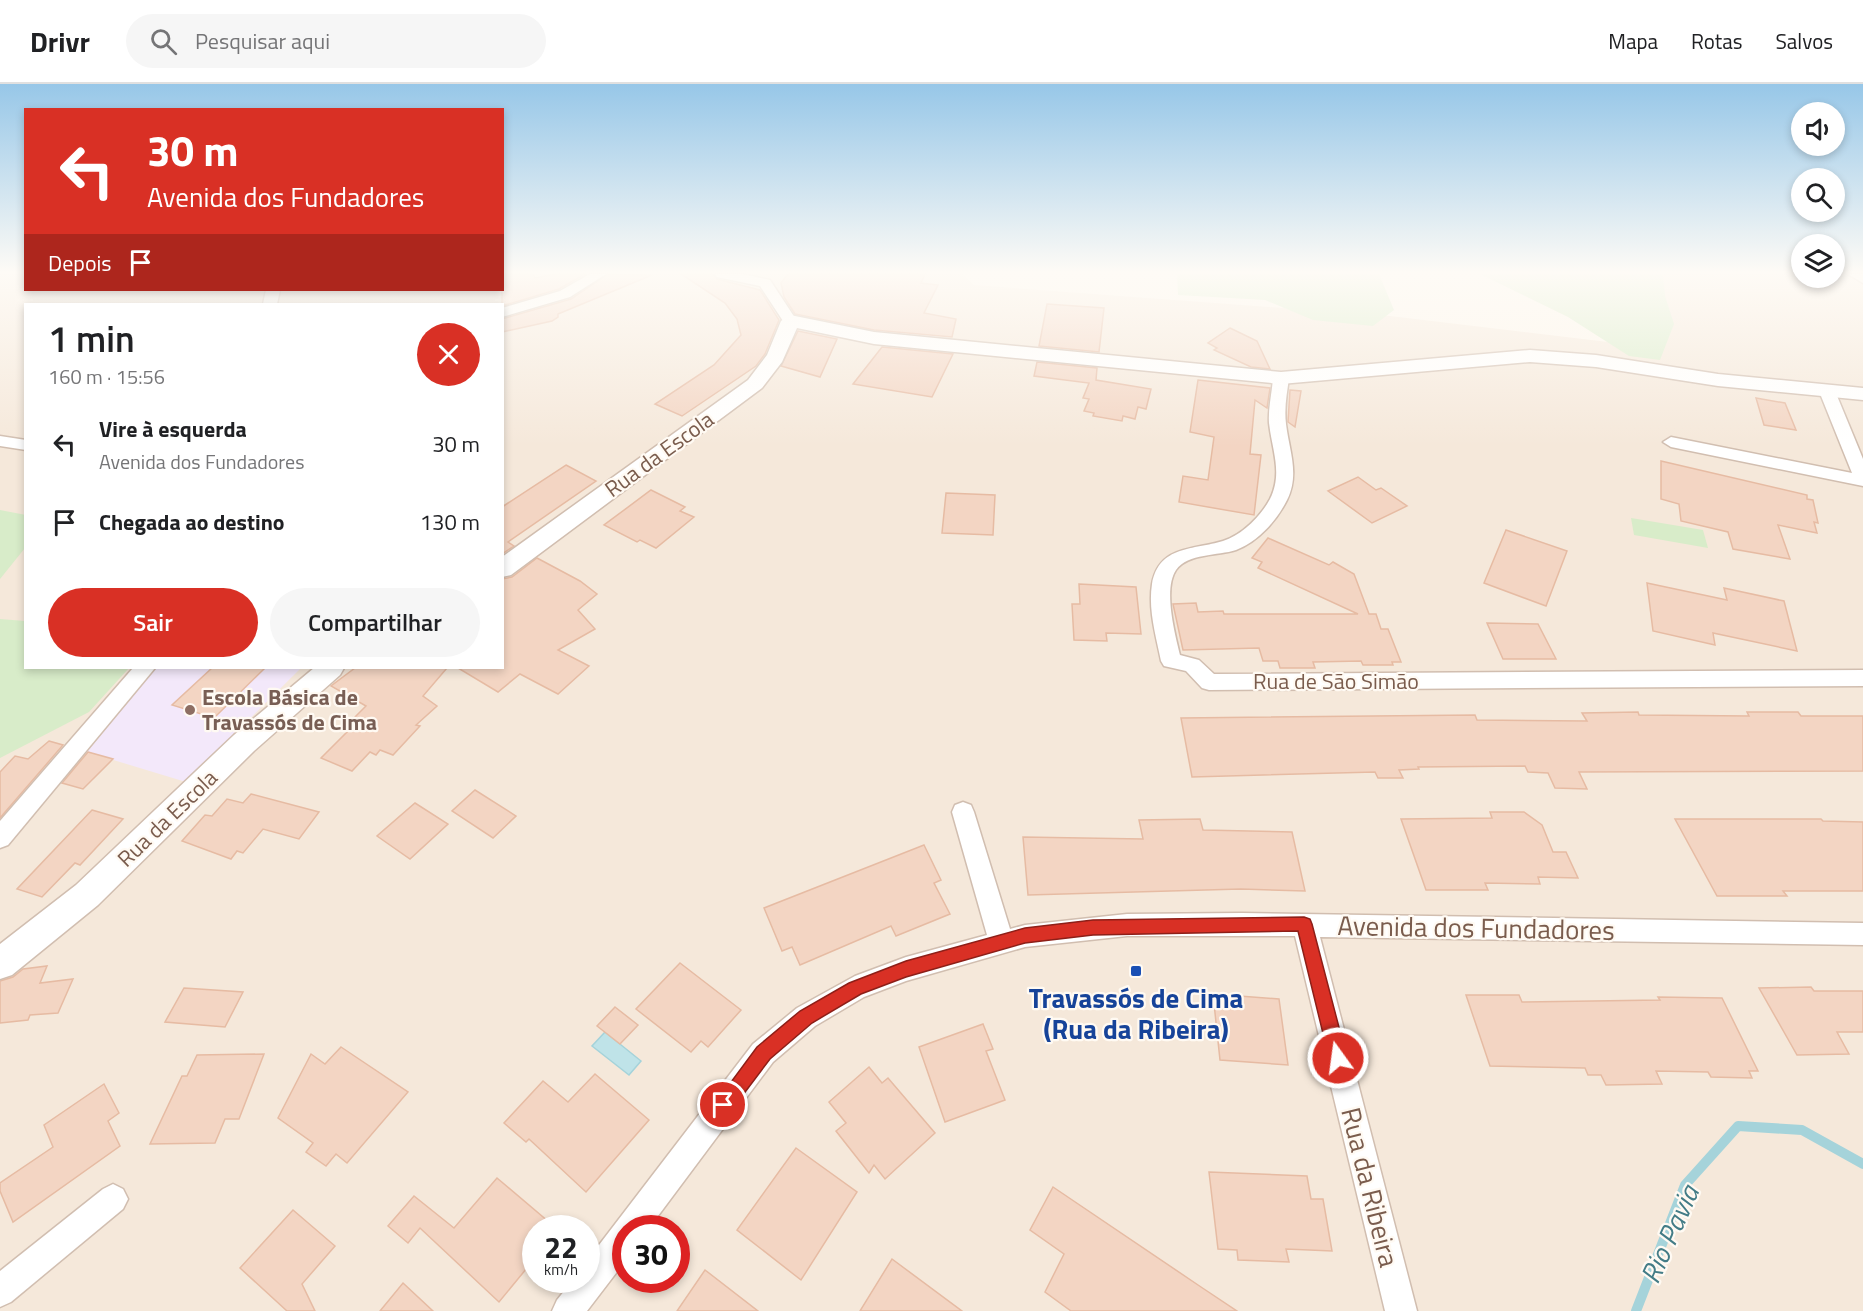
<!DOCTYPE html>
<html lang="pt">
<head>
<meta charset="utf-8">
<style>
  body { margin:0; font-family:"Titillium Web",sans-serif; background:#f6f6f6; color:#202124; height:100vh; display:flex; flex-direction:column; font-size:22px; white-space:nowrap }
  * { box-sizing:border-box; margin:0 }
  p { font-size:20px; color:#757577 }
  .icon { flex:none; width:33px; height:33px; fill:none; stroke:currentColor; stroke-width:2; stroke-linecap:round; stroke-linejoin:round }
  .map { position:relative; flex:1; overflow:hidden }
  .details { position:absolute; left:24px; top:219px; width:480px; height:366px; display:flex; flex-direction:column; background:#fff; border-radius:0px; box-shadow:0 3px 9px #0003 }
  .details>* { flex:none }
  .top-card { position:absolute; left:24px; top:24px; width:480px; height:183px; border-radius:0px; box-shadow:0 3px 9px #0003; background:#d93025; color:#fff; overflow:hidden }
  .controls { position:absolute; left:1791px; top:18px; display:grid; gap:12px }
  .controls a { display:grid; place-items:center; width:54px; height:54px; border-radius:50%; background:#fff; box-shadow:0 3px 9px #0003; font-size:30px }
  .speed { position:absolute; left:522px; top:1131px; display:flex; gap:12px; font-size:30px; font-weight:700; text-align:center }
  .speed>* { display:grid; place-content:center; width:78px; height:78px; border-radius:50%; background:#fff; box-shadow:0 3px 9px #0003; line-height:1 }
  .speed small { font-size:15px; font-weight:400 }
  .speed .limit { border:9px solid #d22; background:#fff; color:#111 }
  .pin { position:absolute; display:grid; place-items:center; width:51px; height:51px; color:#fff; margin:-26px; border:3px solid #fff; border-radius:50%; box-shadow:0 2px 6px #0007 }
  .me { position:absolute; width:66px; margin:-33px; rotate:346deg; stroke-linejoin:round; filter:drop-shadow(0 0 4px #0008) }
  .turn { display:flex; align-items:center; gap:21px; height:126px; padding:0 24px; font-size:27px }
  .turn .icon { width:78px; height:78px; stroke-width:2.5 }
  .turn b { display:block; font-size:42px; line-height:51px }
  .then { display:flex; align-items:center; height:57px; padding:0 24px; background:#0003; gap:12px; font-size:22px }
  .round { display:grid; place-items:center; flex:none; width:63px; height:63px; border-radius:32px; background:#f6f6f6 }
  .summary { display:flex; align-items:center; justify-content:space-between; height:102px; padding:0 24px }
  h1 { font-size:36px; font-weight:600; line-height:45px }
  .primary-button { display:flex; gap:12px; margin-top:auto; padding:12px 24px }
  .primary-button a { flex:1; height:69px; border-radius:36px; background:#d93025; color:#fff; font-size:24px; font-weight:600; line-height:69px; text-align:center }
  .primary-button a+a { background:#f6f6f6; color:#202124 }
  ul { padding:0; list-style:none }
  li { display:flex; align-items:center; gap:18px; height:78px; padding:0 24px }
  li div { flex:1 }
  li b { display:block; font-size:22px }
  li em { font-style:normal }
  header { display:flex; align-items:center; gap:36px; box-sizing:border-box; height:84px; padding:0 30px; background:#fff; border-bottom:2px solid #e0e0e0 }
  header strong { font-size:28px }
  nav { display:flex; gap:33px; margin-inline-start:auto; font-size:21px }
  .search { width:420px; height:54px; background:#f6f6f6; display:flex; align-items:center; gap:15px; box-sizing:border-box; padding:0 21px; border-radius:33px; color:#757577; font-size:22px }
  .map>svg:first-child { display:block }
  .residential { fill:#f5e8da; fill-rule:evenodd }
  .education { fill:#f3e8fa }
  .green { fill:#d8ecc9 }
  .water { fill:#bfe3e8; stroke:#a5d3da; stroke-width:1.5 }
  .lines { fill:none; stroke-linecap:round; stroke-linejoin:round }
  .stream { stroke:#a5d3da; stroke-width:10 }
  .building { fill:#f3d5c3; stroke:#e6bba3; stroke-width:1.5 }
  .minor-casing { stroke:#d1beb0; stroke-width:3 }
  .tertiary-casing { stroke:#d1beb0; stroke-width:3 }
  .minor { fill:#fff; fill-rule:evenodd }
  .tertiary { fill:#fff; fill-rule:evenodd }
  .route { fill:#d93025; stroke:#8d1f18; stroke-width:1.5 }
  .education-dot { fill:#8d6e63; stroke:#fffaf3; stroke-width:2 }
  .transit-dot { fill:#1a4fb4; stroke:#fffaf3; stroke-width:2 }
  .labels { text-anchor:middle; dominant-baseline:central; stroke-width:4.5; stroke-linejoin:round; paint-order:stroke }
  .street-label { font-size:22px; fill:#7a5c4d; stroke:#fffaf3 }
  .education-label { font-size:22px; font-weight:bold; fill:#785e54; stroke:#fffaf3; text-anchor:start }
  .near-street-label { font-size:27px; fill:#7a5c4d; stroke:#fffaf3 }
  .near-transit-label { font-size:27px; font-weight:bold; fill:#164399; stroke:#fffaf3 }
  .near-water-label { font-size:28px; font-style:italic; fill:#437c86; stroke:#fffaf3 }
</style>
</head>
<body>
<header>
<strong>Drivr</strong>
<div class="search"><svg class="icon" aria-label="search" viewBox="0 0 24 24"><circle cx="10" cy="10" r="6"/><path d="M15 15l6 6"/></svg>Pesquisar aqui</div>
<nav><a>Mapa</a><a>Rotas</a><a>Salvos</a></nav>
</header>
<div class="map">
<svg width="1863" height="1227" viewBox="0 0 1863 1227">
  <rect width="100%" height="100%" fill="#fdf6ec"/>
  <path class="residential" d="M 0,190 L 25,190 L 26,206 L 502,206 L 503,190 L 962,190 L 974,201 L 1390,232 L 1650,263 L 1630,190 L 1801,190 L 1802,194 L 1863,190 L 1863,1227 L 0,1227 ZM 26,220 L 502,220 L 502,584 L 26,584 ZM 536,1144 L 586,1144 L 586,1196 L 536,1196 ZM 626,1144 L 676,1144 L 676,1196 L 626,1196 Z"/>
  <path class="education" d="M 156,584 L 301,584 L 186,698 L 87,668 Z"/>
  <g class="green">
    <path d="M 1177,190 L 1379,190 L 1394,226 L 1373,242 L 1313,236 L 1265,216 L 1178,211 Z"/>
    <path d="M 1480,190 L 1663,190 L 1665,212 L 1674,240 L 1660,276 L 1629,272 L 1568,233 Z"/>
    <path d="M 0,426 L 26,431 L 25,464 L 0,495 Z"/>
    <path d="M 1631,434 L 1703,446 L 1708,464 L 1634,451 Z"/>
    <path d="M 0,535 L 25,537 L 26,584 L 129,584 L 89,628 L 0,674 Z"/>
  </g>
  <path class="water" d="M 605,948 L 641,977 L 629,991 L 592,962 Z"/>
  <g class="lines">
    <path class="stream" d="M 1636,1227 L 1685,1101 L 1738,1042 L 1802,1046 L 1863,1080"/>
  </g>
  <g class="building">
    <path d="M 502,190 L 533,190 L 535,194 L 554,190 L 585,190 L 559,205 L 502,222 Z"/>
    <path d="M 608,190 L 652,191 L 558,230 L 558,233 L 552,237 L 502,248 L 502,235 L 571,215 Z"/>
    <path d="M 681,190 L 713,190 L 717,195 L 760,206 L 779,236 L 765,270 L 756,282 L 682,332 L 655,320 L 714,281 L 741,251 L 737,235 L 725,219 Z"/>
    <path d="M 788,190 L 925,190 L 921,199 L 938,201 L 924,229 L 956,235 L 952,253 L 874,246 L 795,230 L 784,213 L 781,199 Z"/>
    <path d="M 1047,220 L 1104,224 L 1099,268 L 1039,262 Z"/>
    <path d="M 1230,244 L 1257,257 L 1270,285 L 1251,283 L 1214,266 L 1217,264 L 1208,259 Z"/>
    <path d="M 798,247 L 837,255 L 820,293 L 781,282 Z"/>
    <path d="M 882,263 L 953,270 L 932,313 L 853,300 Z"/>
    <path d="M 1037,278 L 1097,284 L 1096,296 L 1151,305 L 1146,325 L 1138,323 L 1135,335 L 1123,332 L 1122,337 L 1093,332 L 1094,329 L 1084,327 L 1089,315 L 1083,314 L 1089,299 L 1034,292 Z"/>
    <path d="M 1198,296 L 1270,304 L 1267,324 L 1255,316 L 1250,370 L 1261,371 L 1254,431 L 1179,418 L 1183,392 L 1208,396 L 1214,353 L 1190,348 Z"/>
    <path d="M 1290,306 L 1301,307 L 1295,343 L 1288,338 Z"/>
    <path d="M 1756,314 L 1785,319 L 1796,346 L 1764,341 Z"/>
    <path d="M 1661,377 L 1807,411 L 1807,415 L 1813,416 L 1818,439 L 1814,438 L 1817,449 L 1778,441 L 1790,475 L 1733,465 L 1728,448 L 1681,437 L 1679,420 L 1661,415 Z"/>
    <path d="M 566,381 L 596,397 L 508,458 L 514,462 L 502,470 L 502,423 Z"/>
    <path d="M 1358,393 L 1376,406 L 1381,404 L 1407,422 L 1372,439 L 1328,407 Z"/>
    <path d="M 651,406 L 685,423 L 680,427 L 694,433 L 656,464 L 640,456 L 637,458 L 604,441 Z"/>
    <path d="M 946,409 L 995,411 L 993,451 L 942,449 Z"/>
    <path d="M 1506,446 L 1567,467 L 1546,522 L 1484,499 Z"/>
    <path d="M 1268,454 L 1329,481 L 1333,478 L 1354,490 L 1369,530 L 1376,530 L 1381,545 L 1388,545 L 1401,578 L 1392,578 L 1393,581 L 1363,581 L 1361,577 L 1313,578 L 1315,584 L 1280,584 L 1278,577 L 1263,577 L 1259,564 L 1183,566 L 1173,520 L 1196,519 L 1198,528 L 1223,527 L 1224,530 L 1358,530 L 1258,484 L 1262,478 L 1252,474 Z"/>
    <path d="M 537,474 L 580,497 L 597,510 L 578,526 L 595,545 L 558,566 L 589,582 L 558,610 L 520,590 L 498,608 L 458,584 L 502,584 L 502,495 L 512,493 Z"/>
    <path d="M 1647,499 L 1727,516 L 1724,504 L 1784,517 L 1797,567 L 1713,549 L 1715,561 L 1653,547 Z"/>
    <path d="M 1079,500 L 1136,503 L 1141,550 L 1106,549 L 1107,557 L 1074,556 L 1072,520 L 1080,520 Z"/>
    <path d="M 1487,539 L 1538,540 L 1556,575 L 1503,575 Z"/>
    <path d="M 212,584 L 265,584 L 214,634 L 172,621 Z"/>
    <path d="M 355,584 L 447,584 L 423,612 L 437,622 L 416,641 L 420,642 L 393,671 L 380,666 L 376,671 L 370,668 L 352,687 L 321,674 L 351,644 L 346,642 L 366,622 L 331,602 Z"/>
    <path d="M 1638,628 L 1639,631 L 1749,632 L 1747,628 L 1798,628 L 1801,632 L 1863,632 L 1863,687 L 1579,688 L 1587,705 L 1555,704 L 1548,689 L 1528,688 L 1525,682 L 1418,683 L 1419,685 L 1399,686 L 1403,694 L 1378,694 L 1375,688 L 1192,693 L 1181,634 L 1475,631 L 1477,636 L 1587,637 L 1582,629 Z"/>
    <path d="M 49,657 L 63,661 L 0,734 L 0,688 L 15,672 L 28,675 Z"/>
    <path d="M 88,668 L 113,675 L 83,705 L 62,699 Z"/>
    <path d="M 475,706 L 516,732 L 493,754 L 452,727 Z"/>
    <path d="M 251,710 L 319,728 L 299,755 L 263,745 L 243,769 L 237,767 L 231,775 L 182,757 L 205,731 L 212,732 L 227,715 L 243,719 Z"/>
    <path d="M 415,719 L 448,740 L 410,775 L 377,752 Z"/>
    <path d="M 92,726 L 123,735 L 80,781 L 75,779 L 42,813 L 17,805 Z"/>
    <path d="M 1490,728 L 1524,728 L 1542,741 L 1553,768 L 1566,768 L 1578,794 L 1538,793 L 1540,800 L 1485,799 L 1488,806 L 1426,806 L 1401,735 L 1492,734 Z"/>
    <path d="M 1200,735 L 1203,746 L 1292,748 L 1305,807 L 1241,805 L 1028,811 L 1023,753 L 1143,755 L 1139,736 Z"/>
    <path d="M 1675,735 L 1821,735 L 1823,737 L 1863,738 L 1863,807 L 1783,807 L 1787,812 L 1717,812 Z"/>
    <path d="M 924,761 L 941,796 L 934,799 L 950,830 L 896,852 L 891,842 L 800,881 L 792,863 L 782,867 L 764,824 Z"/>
    <path d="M 680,879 L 741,926 L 708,963 L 701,957 L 691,968 L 636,925 Z"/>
    <path d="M 47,882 L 40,899 L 73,895 L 58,929 L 30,931 L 28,936 L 0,939 L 0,897 L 13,893 L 23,885 Z"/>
    <path d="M 1811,903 L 1814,907 L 1863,907 L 1863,948 L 1837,948 L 1849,970 L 1797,971 L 1759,904 Z"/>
    <path d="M 184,904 L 243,908 L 225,943 L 165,938 Z"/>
    <path d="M 1213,910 L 1279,915 L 1288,981 L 1220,976 Z"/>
    <path d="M 1466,911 L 1519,911 L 1522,918 L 1660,916 L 1658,913 L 1722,914 L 1758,987 L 1749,987 L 1752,994 L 1711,993 L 1708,988 L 1656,987 L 1662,1000 L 1606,1001 L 1601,991 L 1588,991 L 1585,984 L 1490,982 Z"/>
    <path d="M 615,923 L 638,941 L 620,960 L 597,942 Z"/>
    <path d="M 983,940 L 993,965 L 986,967 L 1005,1016 L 945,1038 L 919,963 Z"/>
    <path d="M 341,963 L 408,1008 L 347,1079 L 336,1070 L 326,1082 L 306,1068 L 313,1059 L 278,1034 L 311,970 L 325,980 Z"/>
    <path d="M 264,970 L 239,1035 L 225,1035 L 215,1059 L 150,1060 L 182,992 L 187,992 L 197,971 Z"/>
    <path d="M 869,983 L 882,999 L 888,994 L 935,1049 L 885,1095 L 874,1081 L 869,1089 L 836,1047 L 846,1039 L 829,1018 Z"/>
    <path d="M 595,990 L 649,1036 L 586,1108 L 529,1055 L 526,1058 L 504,1039 L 543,997 L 568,1018 Z"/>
    <path d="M 104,1000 L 119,1029 L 108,1037 L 120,1062 L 13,1138 L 0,1107 L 0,1099 L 53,1063 L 44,1041 Z"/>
    <path d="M 796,1064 L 857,1108 L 801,1196 L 737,1146 Z"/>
    <path d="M 1209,1088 L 1307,1092 L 1311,1115 L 1323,1115 L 1332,1167 L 1286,1165 L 1289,1178 L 1238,1176 L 1237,1166 L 1218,1165 Z"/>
    <path d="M 497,1094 L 556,1144 L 536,1144 L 536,1173 L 499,1218 L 420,1144 L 408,1159 L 388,1142 L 414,1112 L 454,1144 Z"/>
    <path d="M 1053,1103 L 1201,1203 L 1237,1227 L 1071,1227 L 1045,1208 L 1064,1170 L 1030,1146 Z"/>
    <path d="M 293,1126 L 335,1162 L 302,1200 L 315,1227 L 287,1227 L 240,1184 Z"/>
    <path d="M 892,1175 L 962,1227 L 860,1227 Z"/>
    <path d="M 705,1186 L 758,1227 L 677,1227 Z"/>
    <path d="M 403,1199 L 433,1227 L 380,1227 Z"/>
  </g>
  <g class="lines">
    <defs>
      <g id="minor">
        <path d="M 590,190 L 606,190 L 570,213 L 502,233 L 502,224 L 560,207 Z"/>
        <path d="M 715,190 L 743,190 L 770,196 L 797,237 L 795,240 L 785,240 L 760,202 L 717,193 Z"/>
        <path d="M 1848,190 L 1863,190 L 1863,199 Z"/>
        <path d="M 266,206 L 280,206 L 277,220 L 263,220 Z"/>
        <path d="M 1281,289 L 1289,294 C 1287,309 1284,324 1286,340 C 1289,366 1300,390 1287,416 C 1277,436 1258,458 1236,466 C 1218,472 1188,469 1176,486 C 1163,505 1175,550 1180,571 L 1199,576 L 1214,590 L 1863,586 L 1863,602 L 1209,606 L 1202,604 L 1186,587 L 1164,582 L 1161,577 C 1156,552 1148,526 1152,500 C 1159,461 1194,466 1223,457 C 1242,451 1261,432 1270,415 C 1283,389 1272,366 1269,339 C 1268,324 1272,309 1273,294 Z"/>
        <path d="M 1827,302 L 1835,307 L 1863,375 L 1863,402 L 1671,363 L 1663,358 L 1671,353 L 1852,389 L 1819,307 Z"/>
        <path d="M 0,352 L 26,356 L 26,366 L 0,362 Z"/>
        <path d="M 133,584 L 155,584 L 8,761 L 0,764 L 0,737 Z"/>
        <path d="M 963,718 L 971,721 L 974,728 L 1010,845 L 1025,841 L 1127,830 L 1242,829 L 1863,839 L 1863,861 L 1320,853 L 1417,1227 L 1385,1227 L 1295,852 L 1127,852 L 1025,863 L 906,897 L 864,913 L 815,942 L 773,978 L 649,1144 L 626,1144 L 626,1176 L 587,1227 L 552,1227 L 557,1216 L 573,1196 L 586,1196 L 586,1178 L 753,960 L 797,924 L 855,892 L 906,873 L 987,851 L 952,728 L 955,721 Z"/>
        <path d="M 113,1100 L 123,1105 L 128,1115 L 123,1125 L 11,1218 L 0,1223 L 0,1187 L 103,1105 Z"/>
      </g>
      <g id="tertiary">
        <path d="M 790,231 L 874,248 L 1281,288 L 1530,266 L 1596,271 L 1718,290 L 1863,304 L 1863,316 L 1718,302 L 1596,283 L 1530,278 L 1281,300 L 874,260 L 797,244 L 782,278 L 762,304 L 511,491 L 502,493 L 502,473 L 748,296 L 767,271 L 781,237 Z"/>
        <path d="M 314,584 L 344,584 L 340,591 L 254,667 L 98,821 L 12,891 L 0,895 L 0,860 L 76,801 L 234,651 Z"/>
      </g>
    </defs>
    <use href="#minor" class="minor-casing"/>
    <use href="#tertiary" class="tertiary-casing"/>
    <use href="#minor" class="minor"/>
    <use href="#tertiary" class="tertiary"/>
  </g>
  <linearGradient id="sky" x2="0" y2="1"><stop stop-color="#97c7e8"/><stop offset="0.52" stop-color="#fefbf6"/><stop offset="1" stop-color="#fefbf6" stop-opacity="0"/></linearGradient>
  <rect width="1863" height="362" fill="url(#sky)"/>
  <path class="route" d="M 1304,833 L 1310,835 L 1312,840 L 1347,974 L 1345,981 L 1338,983 L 1332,981 L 1329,974 L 1298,847 L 1093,851 L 1025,859 L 906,893 L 861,910 L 812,939 L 770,975 L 730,1028 L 723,1030 L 717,1028 L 714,1021 L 757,963 L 800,927 L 849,899 L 906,877 L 1025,844 L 1093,836 Z"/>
  <circle class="education-dot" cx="190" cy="626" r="6"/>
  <rect class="transit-dot" x="1130" y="881" width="12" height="12" rx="3"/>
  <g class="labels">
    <g class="street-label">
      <text transform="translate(659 370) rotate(-36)">Rua da Escola</text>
      <text x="1336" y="597">Rua de São Simão</text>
      <text transform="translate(167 734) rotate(-44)">Rua da Escola</text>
    </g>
    <g class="education-label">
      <text x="202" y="613">Escola Básica de<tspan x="202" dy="25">Travassós de Cima</tspan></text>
    </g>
    <g class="near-street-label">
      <text transform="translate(1476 843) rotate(1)">Avenida dos Fundadores</text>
      <text transform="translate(1371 1103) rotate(76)">Rua da Ribeira</text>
    </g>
    <g class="near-transit-label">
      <text x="1136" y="913">Travassós de Cima<tspan x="1136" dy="31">(Rua da Ribeira)</tspan></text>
    </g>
    <g class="near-water-label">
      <text transform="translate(1669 1150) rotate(-66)">Rio Pavia</text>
    </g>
  </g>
</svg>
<div class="controls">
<a><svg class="icon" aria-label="sound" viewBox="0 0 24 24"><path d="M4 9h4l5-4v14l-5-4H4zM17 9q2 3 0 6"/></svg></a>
<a><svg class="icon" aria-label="search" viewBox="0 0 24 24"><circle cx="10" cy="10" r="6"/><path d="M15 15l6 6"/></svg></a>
<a><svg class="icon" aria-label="layers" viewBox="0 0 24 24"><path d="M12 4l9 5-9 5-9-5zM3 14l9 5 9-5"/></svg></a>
</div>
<div class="speed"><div>22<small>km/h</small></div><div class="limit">30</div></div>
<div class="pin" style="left:723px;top:1021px;background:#d93025"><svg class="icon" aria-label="arrive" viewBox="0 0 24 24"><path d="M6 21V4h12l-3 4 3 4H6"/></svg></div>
<svg class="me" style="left:1338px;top:974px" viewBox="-20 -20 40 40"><circle r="17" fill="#d93025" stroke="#fff" stroke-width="3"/><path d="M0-11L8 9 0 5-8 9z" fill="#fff"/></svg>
<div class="top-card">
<div class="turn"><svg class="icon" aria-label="left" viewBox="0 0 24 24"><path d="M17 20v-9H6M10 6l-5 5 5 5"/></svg><div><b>30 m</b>Avenida dos Fundadores</div></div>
<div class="then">Depois<svg class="icon" aria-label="arrive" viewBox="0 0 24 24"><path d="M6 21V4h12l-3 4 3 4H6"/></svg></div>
</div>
<section class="details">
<div class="summary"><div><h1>1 min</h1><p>160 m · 15:56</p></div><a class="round" style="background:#d93025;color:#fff"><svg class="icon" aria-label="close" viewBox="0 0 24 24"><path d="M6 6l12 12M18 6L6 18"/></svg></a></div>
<ul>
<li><svg class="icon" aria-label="left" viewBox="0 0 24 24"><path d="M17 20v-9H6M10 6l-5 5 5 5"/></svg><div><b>Vire à esquerda</b><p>Avenida dos Fundadores</p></div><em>30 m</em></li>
<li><svg class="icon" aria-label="arrive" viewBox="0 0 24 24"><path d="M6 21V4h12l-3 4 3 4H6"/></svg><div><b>Chegada ao destino</b></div><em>130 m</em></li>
</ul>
<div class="primary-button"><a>Sair</a><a>Compartilhar</a></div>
</section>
</div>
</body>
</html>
